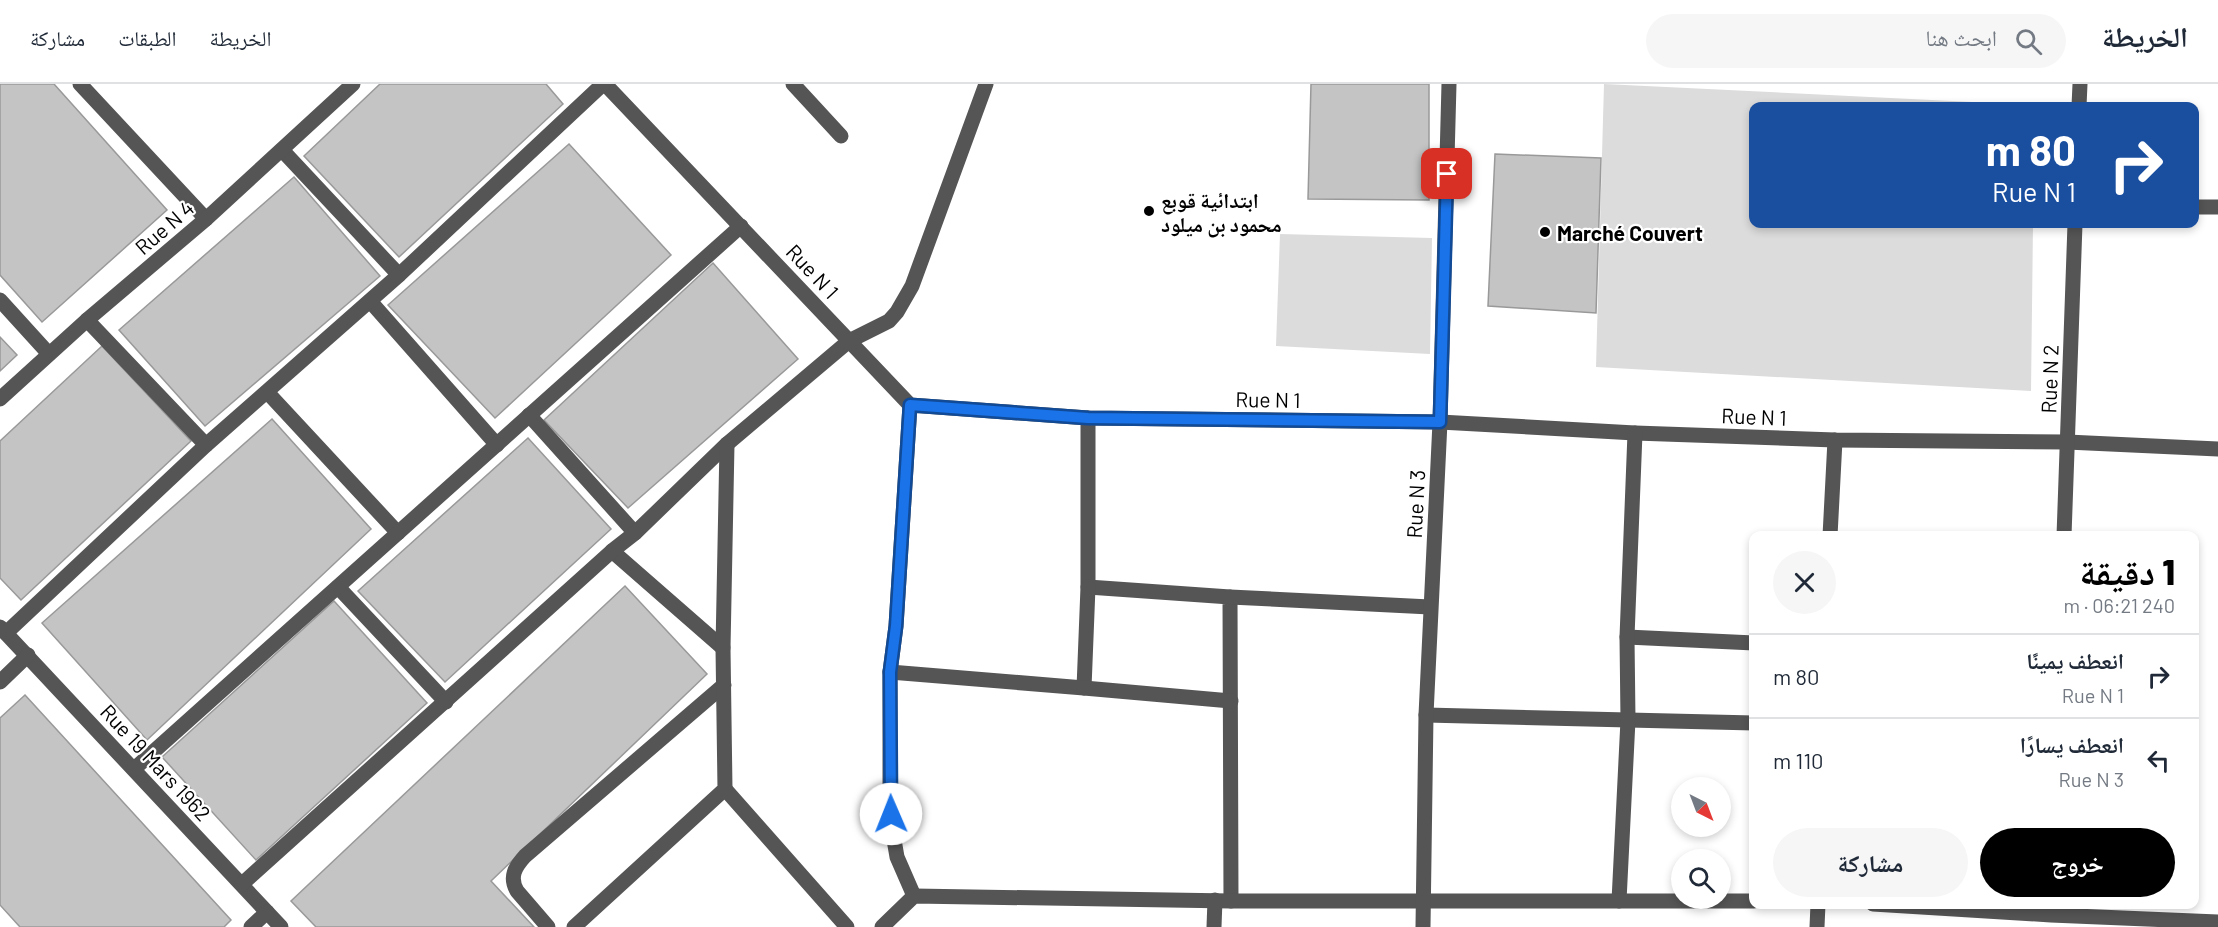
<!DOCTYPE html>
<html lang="ar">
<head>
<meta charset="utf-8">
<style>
  body { margin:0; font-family:Barlow,"Noto Naskh Arabic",sans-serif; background:#f6f6f7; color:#1f2937; direction:rtl; height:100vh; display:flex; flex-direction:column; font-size:22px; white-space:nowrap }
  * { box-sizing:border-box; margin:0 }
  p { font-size:20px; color:#747a83 }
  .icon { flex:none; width:33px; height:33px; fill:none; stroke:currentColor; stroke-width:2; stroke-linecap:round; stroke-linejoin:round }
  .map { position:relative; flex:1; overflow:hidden; direction:ltr }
  .details { position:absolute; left:1749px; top:447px; width:450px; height:378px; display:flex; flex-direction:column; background:#fff; border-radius:12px; box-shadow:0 3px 9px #0003; direction:rtl }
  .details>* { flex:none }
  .guide { position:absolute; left:1749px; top:18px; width:450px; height:126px; border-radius:12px; box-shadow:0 3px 9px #0003; direction:rtl; background:#1a4fa0; color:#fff; overflow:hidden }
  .needle { width:39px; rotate:138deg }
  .fabs { position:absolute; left:1671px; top:693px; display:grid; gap:12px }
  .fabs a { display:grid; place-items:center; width:60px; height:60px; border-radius:50%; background:#fff; box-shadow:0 3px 9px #0003; font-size:30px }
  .pin { position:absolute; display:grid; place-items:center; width:51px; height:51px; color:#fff; margin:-26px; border-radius:12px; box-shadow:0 3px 9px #0006 }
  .me { position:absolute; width:66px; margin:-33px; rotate:359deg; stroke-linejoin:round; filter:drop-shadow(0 0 4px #0008) }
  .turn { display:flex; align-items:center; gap:21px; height:126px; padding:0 24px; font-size:27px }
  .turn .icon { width:78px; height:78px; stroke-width:2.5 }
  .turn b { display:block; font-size:42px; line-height:51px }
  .round { display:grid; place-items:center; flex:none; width:63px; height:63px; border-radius:32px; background:#f6f6f7 }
  .headline { display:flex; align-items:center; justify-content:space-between; height:102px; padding:0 24px }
  h1 { font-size:36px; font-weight:800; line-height:45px; color:#000 }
  .primary-button { display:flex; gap:12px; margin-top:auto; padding:12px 24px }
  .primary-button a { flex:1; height:69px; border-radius:36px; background:#000; color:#fff; font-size:24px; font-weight:800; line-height:69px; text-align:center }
  .primary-button a+a { background:#f6f6f7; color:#1f2937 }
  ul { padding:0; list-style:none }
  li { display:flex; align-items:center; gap:18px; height:84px; padding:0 24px; border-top:2px solid #e0e1e3 }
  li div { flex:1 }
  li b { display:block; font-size:22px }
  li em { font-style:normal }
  header { display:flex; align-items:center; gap:36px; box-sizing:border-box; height:84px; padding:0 30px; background:#fff; border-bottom:2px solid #e0e1e3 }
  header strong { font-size:28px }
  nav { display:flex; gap:33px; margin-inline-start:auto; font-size:21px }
  .search { width:420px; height:54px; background:#f6f6f7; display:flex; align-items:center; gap:15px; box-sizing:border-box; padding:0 21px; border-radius:33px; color:#747a83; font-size:22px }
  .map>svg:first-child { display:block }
  .green { fill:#dcdcdc }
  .building { fill:#c4c4c4; stroke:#999; stroke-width:1.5 }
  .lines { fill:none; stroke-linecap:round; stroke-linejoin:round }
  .minor { stroke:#555; stroke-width:15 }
  .route-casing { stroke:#114b97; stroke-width:15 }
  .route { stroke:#1a73e8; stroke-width:10 }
  .poi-dot { fill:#000; stroke:#fff; stroke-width:2 }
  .labels { text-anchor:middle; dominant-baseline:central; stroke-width:4.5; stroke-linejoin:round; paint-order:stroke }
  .poi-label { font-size:21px; font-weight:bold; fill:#000; stroke:#fff; text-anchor:start }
  .street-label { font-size:21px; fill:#000; stroke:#fff }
</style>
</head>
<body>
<header>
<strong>الخريطة</strong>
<div class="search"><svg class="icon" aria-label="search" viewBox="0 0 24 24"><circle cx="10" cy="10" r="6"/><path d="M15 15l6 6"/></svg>ابحث هنا</div>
<nav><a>الخريطة</a><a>الطبقات</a><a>مشاركة</a></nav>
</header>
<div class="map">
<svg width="2218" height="843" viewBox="0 0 2218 843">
  <rect width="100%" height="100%" fill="#fff"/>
  <g class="green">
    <path d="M 1604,0 L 2035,21 L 2035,22 L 1754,22 L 1754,140 L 2033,140 L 2031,307 L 1596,283 Z"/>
    <path d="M 1280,150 L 1432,154 L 1430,270 L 1276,262 Z"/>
  </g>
  <g class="building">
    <path d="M 0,0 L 54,0 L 167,126 L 42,238 L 0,191 Z"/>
    <path d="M 380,0 L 546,0 L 563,20 L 399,173 L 304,72 Z"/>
    <path d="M 1311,0 L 1429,0 L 1429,116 L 1308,115 Z"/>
    <path d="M 569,60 L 671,171 L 495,334 L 388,221 Z"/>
    <path d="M 1495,70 L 1601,74 L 1596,229 L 1488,222 Z"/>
    <path d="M 294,93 L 380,192 L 205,342 L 119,246 Z"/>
    <path d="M 713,179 L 798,275 L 628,424 L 544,336 Z"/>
    <path d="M 0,253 L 17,271 L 0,287 Z"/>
    <path d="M 102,262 L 191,357 L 21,516 L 0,494 L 0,357 Z"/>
    <path d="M 272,335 L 371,445 L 147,656 L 42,539 Z"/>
    <path d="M 528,354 L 611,445 L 445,598 L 358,507 Z"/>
    <path d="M 625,502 L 707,590 L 491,797 L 534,843 L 316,843 L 291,817 Z"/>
    <path d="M 334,517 L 427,619 L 256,776 L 162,673 Z"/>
    <path d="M 25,611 L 231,836 L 224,843 L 20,843 L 0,821 L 0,634 Z"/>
  </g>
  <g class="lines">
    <g class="minor">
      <path d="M 80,0 L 206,135"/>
      <path d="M 605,0 L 910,321 L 1088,334 L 1440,338 L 1635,349 L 1835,356 L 2067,358 L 2218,365"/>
      <path d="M 793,0 L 841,52"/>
      <path d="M 2079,22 L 2080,0"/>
      <path d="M 282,66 L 399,191"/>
      <path d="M 2194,123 L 2218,123"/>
      <path d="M 0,216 L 49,270"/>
      <path d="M 370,217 L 497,361"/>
      <path d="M 87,236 L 206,361"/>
      <path d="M 268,309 L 398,449"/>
      <path d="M 0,315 L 87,236 L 206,135 L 353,0"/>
      <path d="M 910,321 L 896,542 L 890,588 L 890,716 L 892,744 L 897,773 L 914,812"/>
      <path d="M 529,331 L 635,449"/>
      <path d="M 1088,334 L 1088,503 L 1230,513 L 1231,817"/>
      <path d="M 1830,452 L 1835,356"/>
      <path d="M 2064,452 L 2075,140"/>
      <path d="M 612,467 L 723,564"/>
      <path d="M 338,503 L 446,618"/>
      <path d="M 1230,513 L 1430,523"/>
      <path d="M 0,543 L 281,843"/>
      <path d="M 6,549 L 206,361 L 399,191 L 603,0"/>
      <path d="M 1627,553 L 1754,559"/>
      <path d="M 890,588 L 1084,604 L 1088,503"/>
      <path d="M 0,598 L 28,571"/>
      <path d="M 1084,604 L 1231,617"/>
      <path d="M 1426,631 L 1754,639"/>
      <path d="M 134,685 L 741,142"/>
      <path d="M 725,705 L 847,843"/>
      <path d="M 242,800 L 612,467 L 635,449 L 727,360 L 849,257 L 889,237 L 897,228 L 912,202 L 986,0"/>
      <path d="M 1619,817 L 1628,636 L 1627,553 L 1635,349"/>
      <path d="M 1873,820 L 2051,831 L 2218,838"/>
      <path d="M 251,843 L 267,828"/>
      <path d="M 548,843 L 517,807 C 509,793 515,783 525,772 L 724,601"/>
      <path d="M 574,843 L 725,705 L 723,564 L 727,360"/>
      <path d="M 882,843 L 914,812 L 1231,817 L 1754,817"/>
      <path d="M 1214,843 L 1215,816"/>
      <path d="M 1423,843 L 1426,631 L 1440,338 L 1449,0"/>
      <path d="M 1817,843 L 1818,820"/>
    </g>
  </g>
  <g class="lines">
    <defs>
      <path id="route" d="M 891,730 L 890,588 L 896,542 L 910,321 L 1088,334 L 1440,338 L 1447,90"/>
    </defs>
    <use href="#route" class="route-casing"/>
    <use href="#route" class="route"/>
  </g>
  <g class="poi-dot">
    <circle cx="1149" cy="127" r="6"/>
    <circle cx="1545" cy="148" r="6"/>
  </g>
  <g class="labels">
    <g class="poi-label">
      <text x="1161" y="115">ابتدائية قوبع<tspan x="1161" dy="24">محمود بن ميلود</tspan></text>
      <text x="1557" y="148">Marché Couvert</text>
    </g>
    <g class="street-label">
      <text transform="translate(164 143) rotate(-41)">Rue N 4</text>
      <text transform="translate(813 187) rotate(47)">Rue N 1</text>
      <text transform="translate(2049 295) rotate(-88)">Rue N 2</text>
      <text transform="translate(1268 315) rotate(1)">Rue N 1</text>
      <text transform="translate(1754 332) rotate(2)">Rue N 1</text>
      <text transform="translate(1415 420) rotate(-87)">Rue N 3</text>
      <text transform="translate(156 678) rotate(47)">Rue 19 Mars 1962</text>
    </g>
  </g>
</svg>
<div class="fabs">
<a><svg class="needle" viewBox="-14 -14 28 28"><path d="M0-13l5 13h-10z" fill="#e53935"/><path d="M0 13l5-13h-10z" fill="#747a83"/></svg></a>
<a><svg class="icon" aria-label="search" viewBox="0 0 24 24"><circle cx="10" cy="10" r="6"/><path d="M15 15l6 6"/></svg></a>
</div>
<div class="pin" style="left:1447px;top:90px;background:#d93025"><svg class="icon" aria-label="arrive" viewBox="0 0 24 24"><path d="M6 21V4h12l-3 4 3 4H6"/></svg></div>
<svg class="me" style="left:891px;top:730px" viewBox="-20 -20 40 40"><circle r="19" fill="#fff"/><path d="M0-13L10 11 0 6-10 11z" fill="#1a73e8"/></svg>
<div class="guide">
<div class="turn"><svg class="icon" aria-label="right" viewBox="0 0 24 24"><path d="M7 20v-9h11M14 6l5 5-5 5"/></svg><div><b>80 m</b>Rue N 1</div></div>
</div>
<section class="details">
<div class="headline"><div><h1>1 دقيقة</h1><p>240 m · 06:21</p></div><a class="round"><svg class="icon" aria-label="close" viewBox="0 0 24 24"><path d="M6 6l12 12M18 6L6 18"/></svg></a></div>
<ul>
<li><svg class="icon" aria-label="right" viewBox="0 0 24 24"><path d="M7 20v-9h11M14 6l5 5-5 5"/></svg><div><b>انعطف يمينًا</b><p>Rue N 1</p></div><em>80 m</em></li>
<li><svg class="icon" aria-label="left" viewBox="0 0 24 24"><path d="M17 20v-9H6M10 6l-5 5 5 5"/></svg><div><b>انعطف يسارًا</b><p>Rue N 3</p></div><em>110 m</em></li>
</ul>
<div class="primary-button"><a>خروج</a><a>مشاركة</a></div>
</section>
</div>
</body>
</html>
